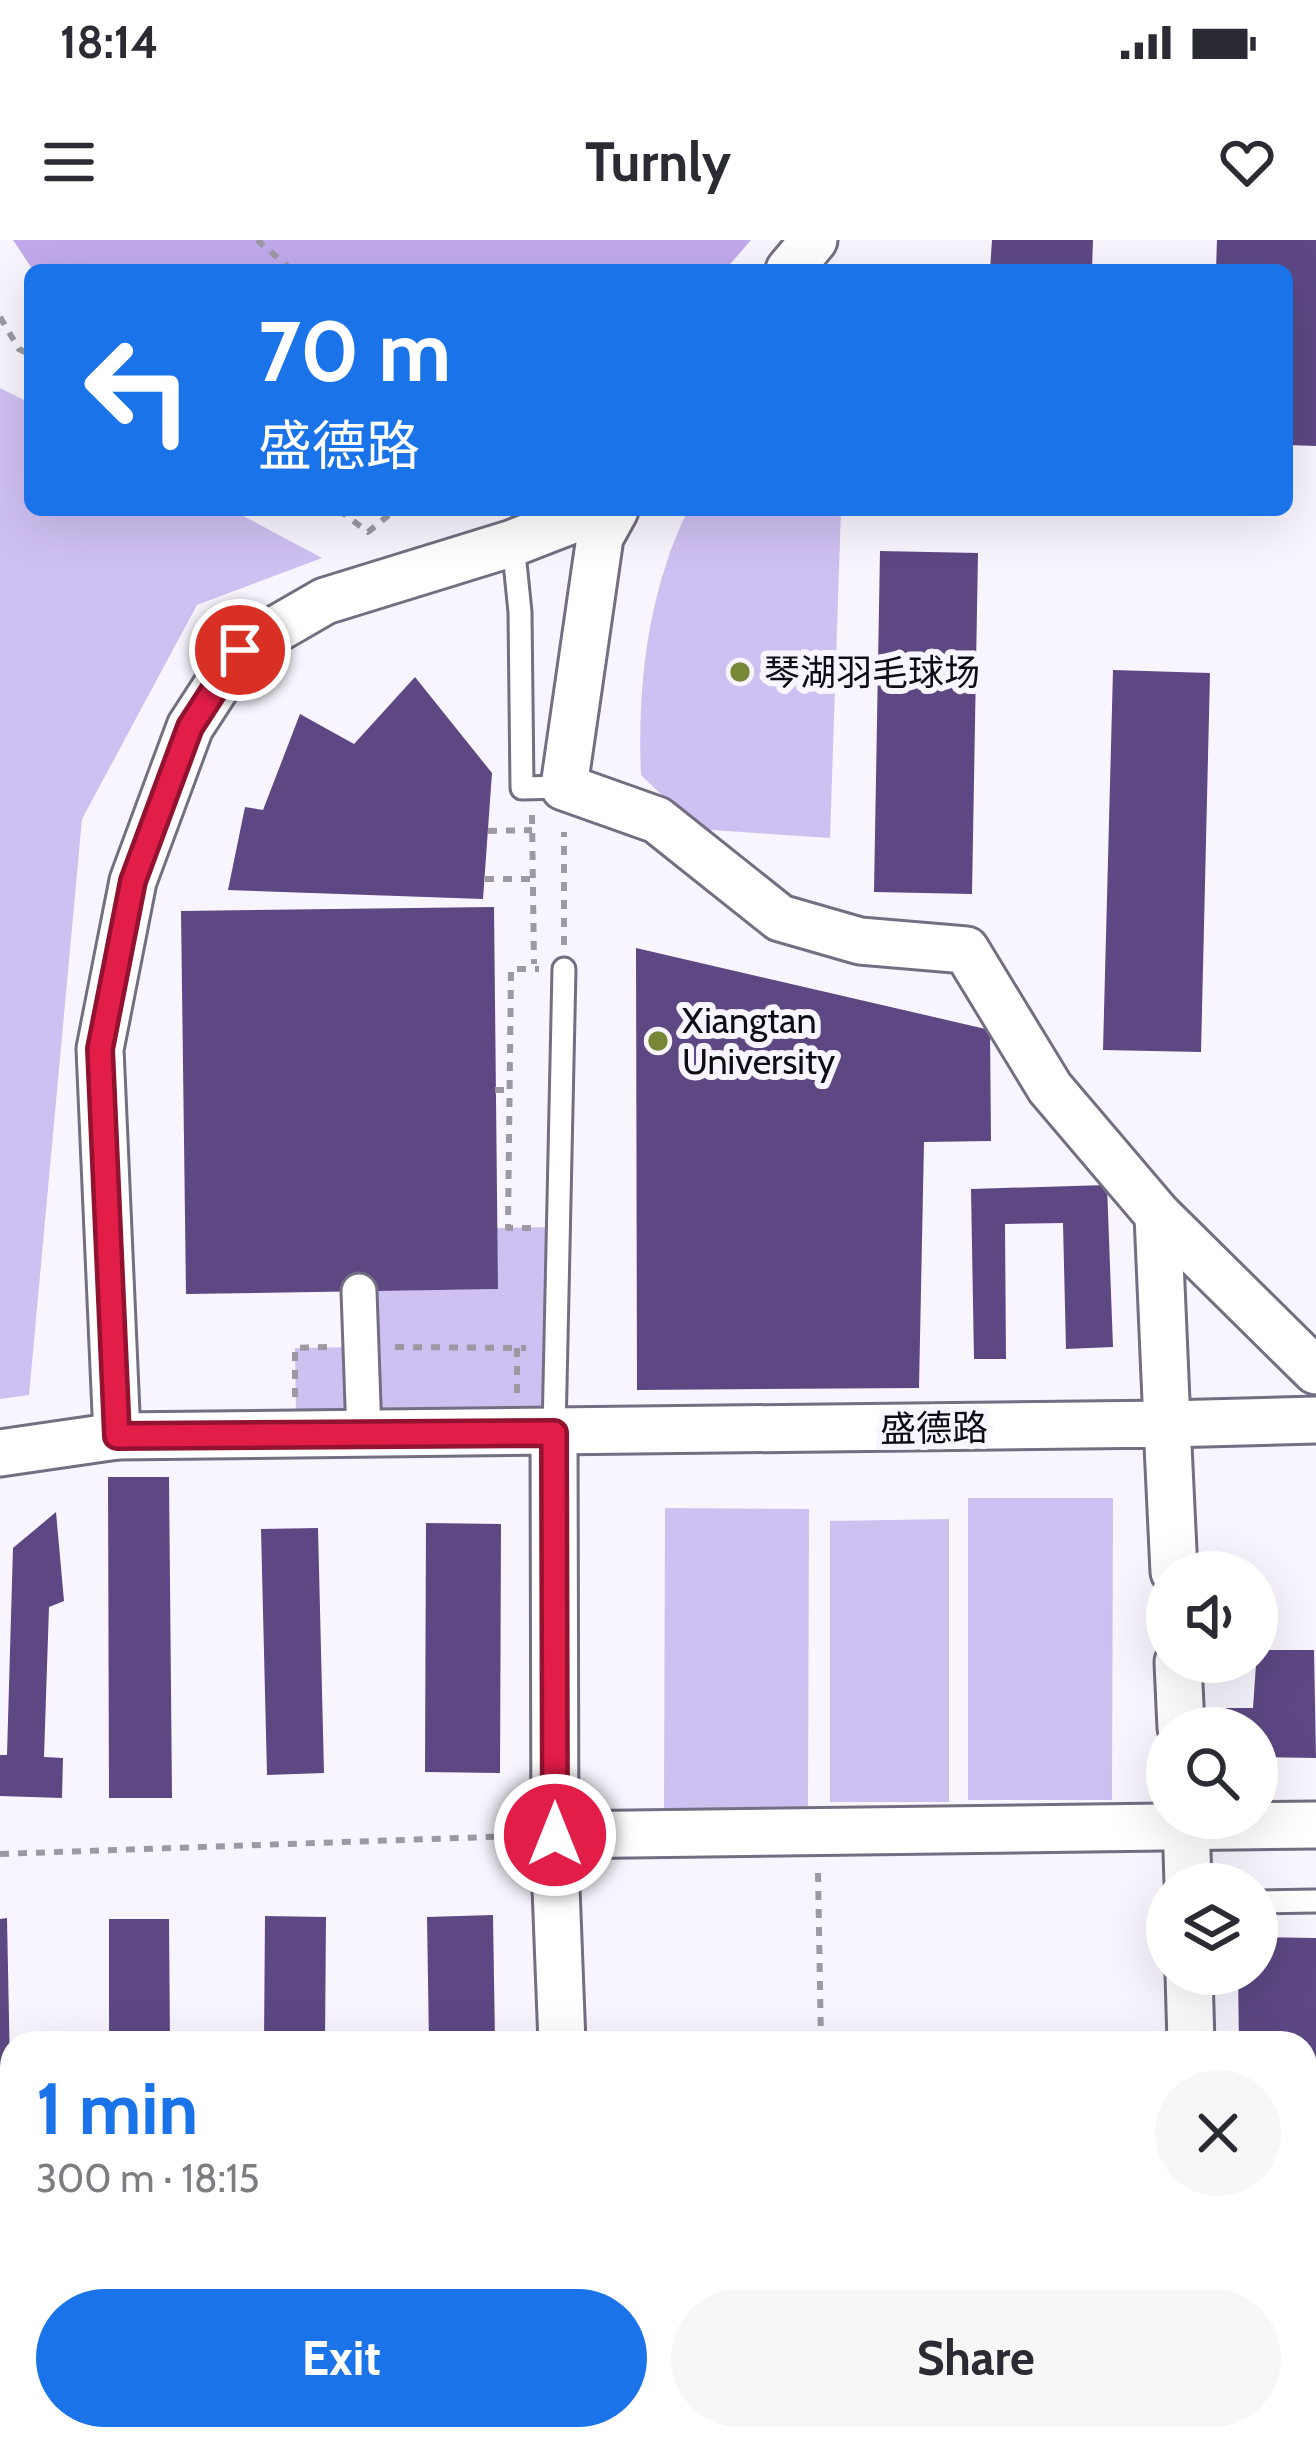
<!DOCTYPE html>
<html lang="en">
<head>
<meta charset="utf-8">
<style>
  body { margin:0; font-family:Cabin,"Noto Sans SC",sans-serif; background:#f7f7f7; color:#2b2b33; height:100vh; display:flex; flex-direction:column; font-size:45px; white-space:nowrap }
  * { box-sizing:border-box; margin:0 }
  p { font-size:39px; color:#7c7c81 }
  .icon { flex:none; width:66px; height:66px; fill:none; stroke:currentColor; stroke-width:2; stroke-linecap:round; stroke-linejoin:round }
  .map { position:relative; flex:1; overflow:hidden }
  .side { position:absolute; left:0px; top:1791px; width:1317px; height:420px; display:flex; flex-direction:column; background:#fff; border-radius:36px 36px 0 0; box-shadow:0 12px 48px #0002 }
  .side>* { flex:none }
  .banner { position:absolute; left:24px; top:24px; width:1269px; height:252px; border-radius:18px; box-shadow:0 12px 48px #0002; background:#1a73e8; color:#fff; overflow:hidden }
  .controls { position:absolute; left:1146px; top:1311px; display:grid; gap:24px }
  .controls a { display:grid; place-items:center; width:132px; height:132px; border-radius:50%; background:#fff; box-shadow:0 12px 48px #0002; font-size:60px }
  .pin { position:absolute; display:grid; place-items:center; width:102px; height:102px; color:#fff; margin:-51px; border:6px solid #fff; border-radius:50%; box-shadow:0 3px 12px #0007 }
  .me { position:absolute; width:132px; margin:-66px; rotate:0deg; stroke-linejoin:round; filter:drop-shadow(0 0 9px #0008) }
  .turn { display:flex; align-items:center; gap:42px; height:252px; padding:0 36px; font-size:54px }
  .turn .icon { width:156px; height:156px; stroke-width:2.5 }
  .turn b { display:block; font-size:84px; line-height:102px }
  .round { display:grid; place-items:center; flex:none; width:126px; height:126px; border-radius:63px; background:#f7f7f7 }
  .summary { display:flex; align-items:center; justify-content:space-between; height:204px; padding:0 36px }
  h1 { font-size:72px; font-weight:800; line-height:90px; color:#1a73e8 }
  .cta { display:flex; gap:24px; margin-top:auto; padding:24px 36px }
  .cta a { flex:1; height:138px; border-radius:72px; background:#1a73e8; color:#fff; font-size:48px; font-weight:800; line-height:138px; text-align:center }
  .cta a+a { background:#f7f7f7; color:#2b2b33 }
  .status { display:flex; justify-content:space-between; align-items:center; height:84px; padding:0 60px; background:#fff; direction:ltr }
  .status svg { height:33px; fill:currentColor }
  header { display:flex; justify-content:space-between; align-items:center; height:156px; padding:0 36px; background:#fff; font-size:54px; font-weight:800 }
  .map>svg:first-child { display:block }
  .green { fill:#cfc0f2 }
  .water { fill:#c0aaed }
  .building { fill:#5d4884 }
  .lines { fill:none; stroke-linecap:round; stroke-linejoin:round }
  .service-casing { stroke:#736e81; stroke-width:27 }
  .pedestrian-casing { stroke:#736e81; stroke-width:39 }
  .minor-casing { stroke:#736e81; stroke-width:51 }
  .path { stroke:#9c99a2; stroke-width:6; stroke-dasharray:9 9; stroke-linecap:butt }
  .service { stroke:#fff; stroke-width:21 }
  .pedestrian { stroke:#fff; stroke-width:33 }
  .minor { stroke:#fff; stroke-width:45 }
  .route-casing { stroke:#92132f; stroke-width:30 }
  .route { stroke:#e11d48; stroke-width:21 }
  .poi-dot { fill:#788736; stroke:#f8f5fe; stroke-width:4.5 }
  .labels { text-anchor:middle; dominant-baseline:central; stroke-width:12; stroke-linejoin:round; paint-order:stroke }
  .poi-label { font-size:36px; fill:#0f0d14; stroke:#f8f5fe; text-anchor:start }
  .street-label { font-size:36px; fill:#0f0d14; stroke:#f8f5fe }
</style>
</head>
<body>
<div class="status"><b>18:14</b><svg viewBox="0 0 49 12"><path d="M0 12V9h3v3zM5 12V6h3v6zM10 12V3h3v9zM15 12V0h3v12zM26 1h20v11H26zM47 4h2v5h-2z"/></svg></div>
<header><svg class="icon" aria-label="menu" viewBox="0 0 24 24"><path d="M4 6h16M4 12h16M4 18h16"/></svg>Turnly<svg class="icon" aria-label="heart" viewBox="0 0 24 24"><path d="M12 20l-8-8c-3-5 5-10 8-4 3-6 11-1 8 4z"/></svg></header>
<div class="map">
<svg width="1316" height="2211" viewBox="0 0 1316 2211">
  <rect width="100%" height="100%" fill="#f8f5fe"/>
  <g class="green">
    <path d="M 0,148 L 30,163 L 30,270 L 232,270 L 322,318 L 197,365 L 82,579 L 29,1155 L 0,1159 Z"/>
    <path d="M 688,270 L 841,270 L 830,598 L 697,589 L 641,535 C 637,446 648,351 688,270 Z"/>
    <path d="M 552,987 L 548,1173 L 296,1179 L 295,1108 L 361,1107 L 359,1051 L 497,1049 L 497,988 Z"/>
    <path d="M 968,1258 L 1113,1258 L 1112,1560 L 968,1560 Z"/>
    <path d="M 665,1268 L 809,1269 L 808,1571 L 664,1570 Z"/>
    <path d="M 949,1279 L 949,1562 L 830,1562 L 830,1281 Z"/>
    <rect x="250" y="2199" width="292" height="12"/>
  </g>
  <path class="water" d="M 13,0 L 751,0 L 725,30 L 33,30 Z"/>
  <g class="building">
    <path d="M 992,0 L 1093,0 L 1092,30 L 990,30 Z"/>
    <path d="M 1217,0 L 1316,0 L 1316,206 L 1287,205 L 1287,30 L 1216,30 Z"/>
    <path d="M 880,311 L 978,313 L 972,654 L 874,652 Z"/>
    <path d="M 1113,430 L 1210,433 L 1201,812 L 1103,810 Z"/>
    <path d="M 415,437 L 492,533 L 483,659 L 228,650 L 245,567 L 263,570 L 300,474 L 354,504 Z"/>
    <path d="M 494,667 L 498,1049 L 186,1054 L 181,671 Z"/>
    <path d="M 636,708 L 990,790 L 991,901 L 924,902 L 919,1148 L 637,1150 Z"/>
    <path d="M 1107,945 L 1113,1107 L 1066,1109 L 1063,983 L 1005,984 L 1006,1119 L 974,1119 L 971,949 Z"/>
    <path d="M 108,1237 L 169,1237 L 172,1558 L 109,1558 Z"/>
    <path d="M 56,1272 L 64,1361 L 49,1367 L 44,1517 L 63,1518 L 62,1558 L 0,1556 L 0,1515 L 7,1515 L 13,1308 Z"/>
    <path d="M 426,1283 L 501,1284 L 500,1533 L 425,1532 Z"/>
    <path d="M 318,1288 L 324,1533 L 267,1535 L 261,1289 Z"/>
    <path d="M 1257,1410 L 1314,1410 L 1316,1518 L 1257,1517 L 1257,1488 L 1226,1488 L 1226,1468 L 1253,1468 Z"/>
    <path d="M 493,1675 L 495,1803 L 429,1803 L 427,1677 Z"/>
    <path d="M 265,1676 L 326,1677 L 325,1803 L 264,1803 Z"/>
    <path d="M 7,1678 L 12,1930 L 0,1931 L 0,1679 Z"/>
    <path d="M 109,1679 L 169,1679 L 170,1803 L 109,1803 Z"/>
    <path d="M 1257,1697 L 1316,1698 L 1316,2128 L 1305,2128 L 1305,1803 L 1239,1803 L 1238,1734 L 1257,1734 Z"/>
    <rect x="673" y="2199" width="114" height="12"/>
  </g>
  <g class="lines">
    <defs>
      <g id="service">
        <path d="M 513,303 L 520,372 L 522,548 L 564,547"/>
        <path d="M 554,1192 L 564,729"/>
        <path d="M 1257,1662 L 1316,1661"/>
        <path d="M 0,2015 L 12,2014"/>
        <path d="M 1305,2166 L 1316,2159"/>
        <path d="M 1229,2211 L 1250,2199"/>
      </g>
      <path id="pedestrian" d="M 359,1051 L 364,1194"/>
      <g id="minor">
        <path d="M 789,30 L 814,0"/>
        <path d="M 615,270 L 600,297 L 564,547 L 657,580 L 780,678 L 860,701 L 966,710 L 1050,848 L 1158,975 L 1316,1131"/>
        <path d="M 1158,975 L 1167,1184 L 1316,1180"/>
        <path d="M 554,1193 L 555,1622 L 562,1803"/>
        <path d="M 117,1196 L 100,809 L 133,641 L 190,487 L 240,410 L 325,361 L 513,303 L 598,270"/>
        <path d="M 0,1213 L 117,1196 L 1167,1184 L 1174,1332"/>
        <path d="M 1178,1422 L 1181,1488"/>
        <path d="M 1186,1578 L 1188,1644"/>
        <path d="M 555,1595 L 1316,1585"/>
        <path d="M 1189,1734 L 1191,1803"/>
        <path d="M 174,2199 L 175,2211"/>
        <path d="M 573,2199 L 573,2211"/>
        <path d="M 1192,2211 L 1192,2199"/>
      </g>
    </defs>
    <use href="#service" class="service-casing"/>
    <use href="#pedestrian" class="pedestrian-casing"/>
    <use href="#minor" class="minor-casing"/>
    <g class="path">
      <path d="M 257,0 L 292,30"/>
      <path d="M 0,77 L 19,109 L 30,115"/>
      <path d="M 339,270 L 368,292 L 395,270"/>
      <path d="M 532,575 L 534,724"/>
      <path d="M 488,591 L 532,590"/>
      <path d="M 485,639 L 533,639"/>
      <path d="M 564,705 L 564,592"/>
      <path d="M 495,850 L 509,850"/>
      <path d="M 531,988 L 508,988 L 511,729 L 539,729"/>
      <path d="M 395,1107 L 526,1108"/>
      <path d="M 517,1108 L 517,1153"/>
      <path d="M 295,1157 L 295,1108 L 328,1107"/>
      <path d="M 0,1614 L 518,1596"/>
      <path d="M 818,1633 L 821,1803"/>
      <path d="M 78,2199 L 79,2211"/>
      <path d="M 317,2199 L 406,2211"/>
      <path d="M 829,2199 L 829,2211"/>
      <path d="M 1044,2199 L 1044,2211"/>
      <path d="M 509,2211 L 510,2199"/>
      <path d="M 1316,2211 L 1316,2210"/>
    </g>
    <use href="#service" class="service"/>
    <use href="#pedestrian" class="pedestrian"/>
    <use href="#minor" class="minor"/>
  </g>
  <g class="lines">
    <defs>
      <path id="route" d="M 240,410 L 190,487 L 133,641 L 100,809 L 117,1196 L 554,1193 L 555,1595"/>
    </defs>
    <use href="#route" class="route-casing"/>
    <use href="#route" class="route"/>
  </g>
  <g class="poi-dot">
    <circle cx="740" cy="432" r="12"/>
    <circle cx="658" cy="801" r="12"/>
  </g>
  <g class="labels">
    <g class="poi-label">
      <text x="764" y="432">琴湖羽毛球场</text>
      <text x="682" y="780">Xiangtan<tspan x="682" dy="41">University</tspan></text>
    </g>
    <g class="street-label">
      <text transform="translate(934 1188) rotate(-1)">盛德路</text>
    </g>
  </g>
</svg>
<div class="controls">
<a><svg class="icon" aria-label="sound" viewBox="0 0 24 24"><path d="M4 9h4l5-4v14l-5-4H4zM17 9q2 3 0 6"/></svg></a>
<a><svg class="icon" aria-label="search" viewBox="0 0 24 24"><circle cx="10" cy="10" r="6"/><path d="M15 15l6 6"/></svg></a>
<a><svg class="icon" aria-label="layers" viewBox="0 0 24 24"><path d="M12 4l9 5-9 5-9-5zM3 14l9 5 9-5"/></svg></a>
</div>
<div class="pin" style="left:240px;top:410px;background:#d93025"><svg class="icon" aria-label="arrive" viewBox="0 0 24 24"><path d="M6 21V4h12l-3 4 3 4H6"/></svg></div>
<svg class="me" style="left:555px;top:1595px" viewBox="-20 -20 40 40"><circle r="17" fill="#e11d48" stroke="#fff" stroke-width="3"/><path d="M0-11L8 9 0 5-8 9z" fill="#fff"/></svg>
<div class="banner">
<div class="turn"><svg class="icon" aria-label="left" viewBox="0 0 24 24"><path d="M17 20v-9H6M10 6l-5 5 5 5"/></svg><div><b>70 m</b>盛德路</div></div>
</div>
<section class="side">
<div class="summary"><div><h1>1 min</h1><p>300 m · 18:15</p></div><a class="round"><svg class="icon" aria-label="close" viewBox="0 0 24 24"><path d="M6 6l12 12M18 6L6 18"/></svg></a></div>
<div class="cta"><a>Exit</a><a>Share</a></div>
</section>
</div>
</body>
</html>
